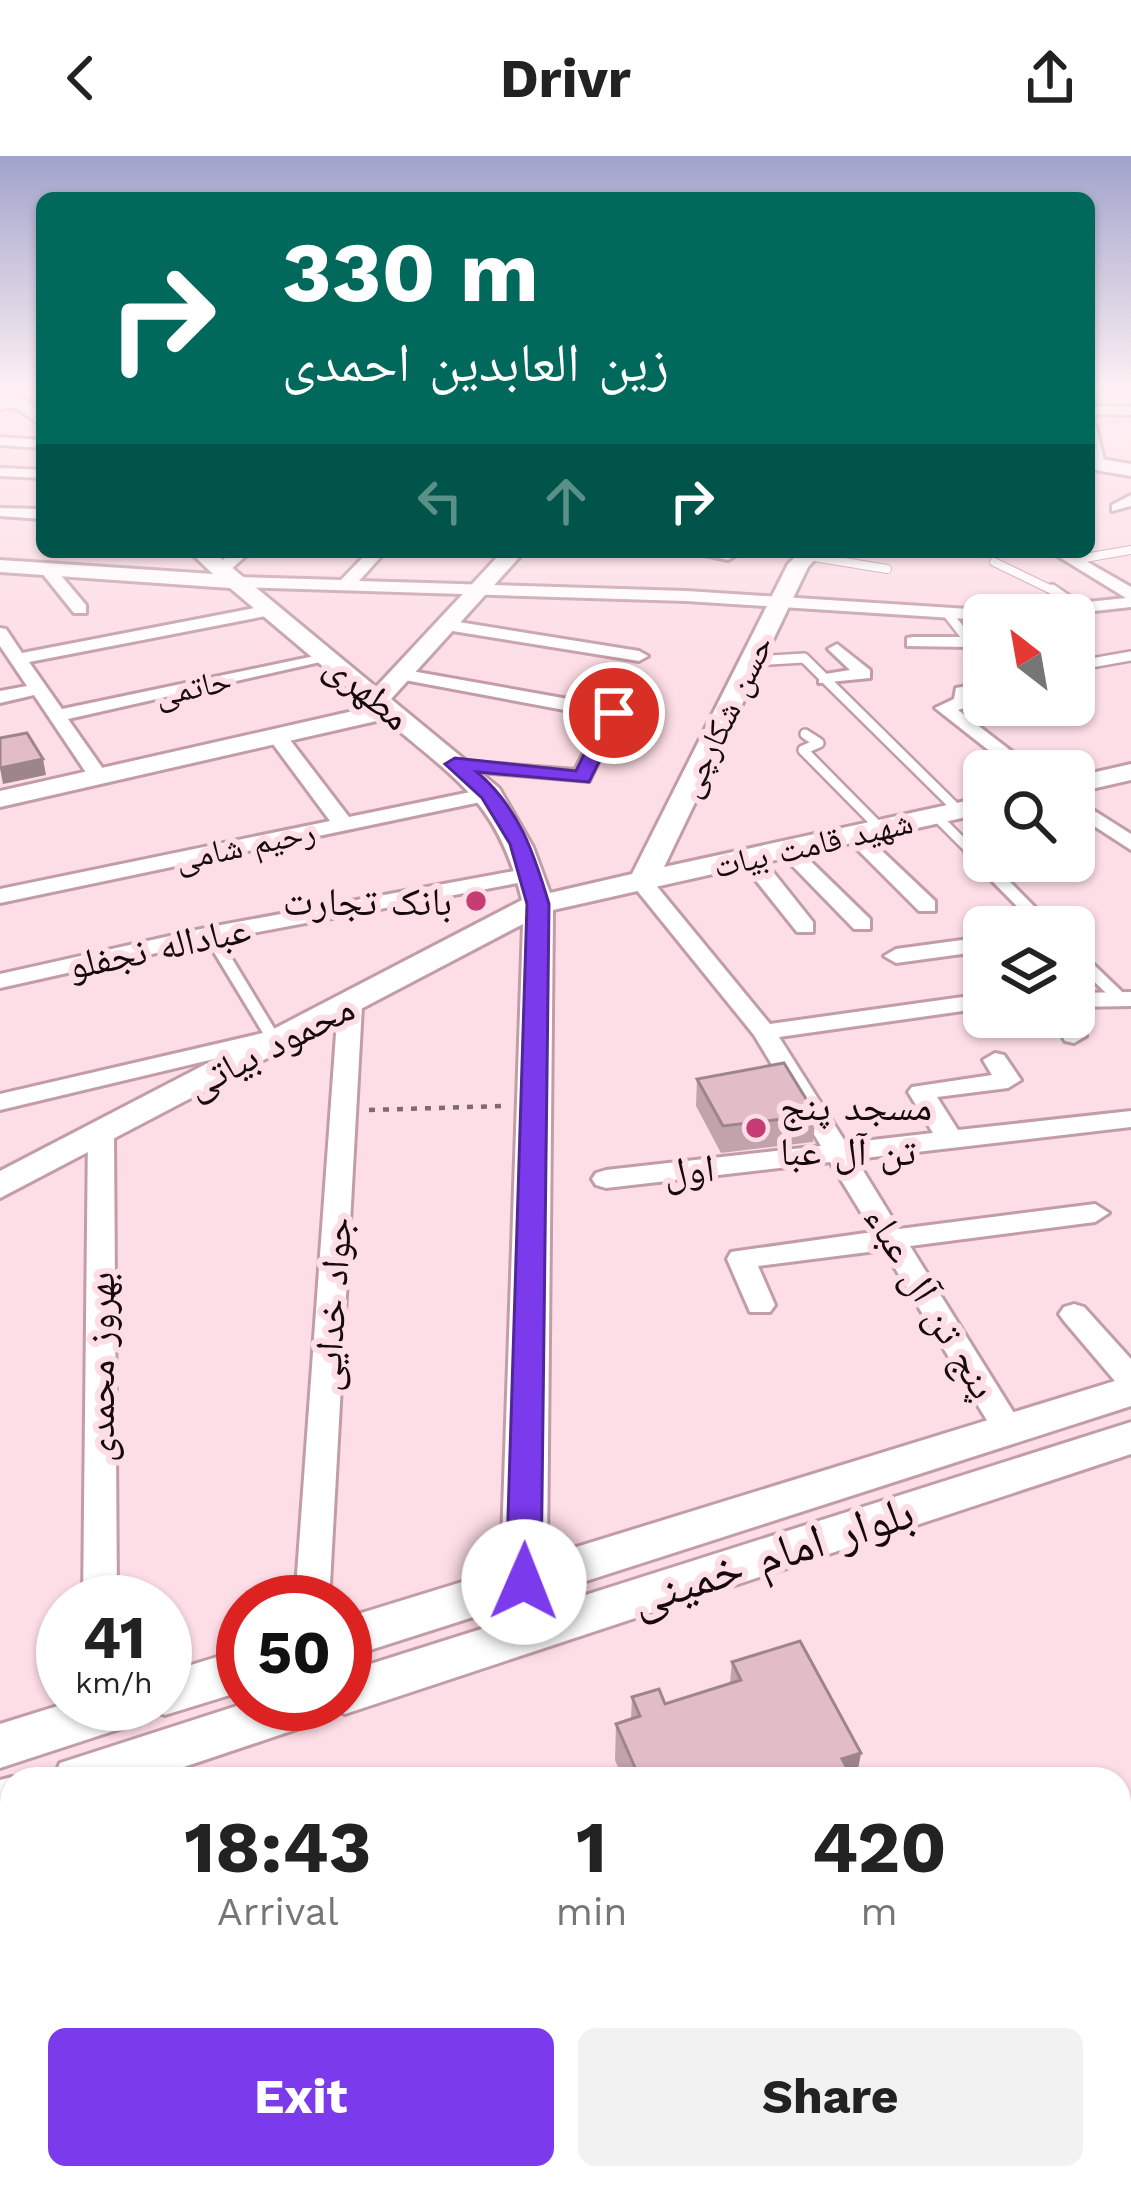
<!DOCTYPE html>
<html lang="en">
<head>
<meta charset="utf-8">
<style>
  body { margin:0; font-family:"Work Sans","Noto Naskh Arabic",sans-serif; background:#f2f2f2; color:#222; height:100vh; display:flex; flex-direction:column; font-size:45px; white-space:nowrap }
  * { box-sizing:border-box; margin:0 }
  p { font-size:39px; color:#767676 }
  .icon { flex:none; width:66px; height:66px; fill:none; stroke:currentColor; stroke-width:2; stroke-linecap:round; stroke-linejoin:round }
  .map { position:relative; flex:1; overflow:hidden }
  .drawer { position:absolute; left:0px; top:1611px; width:1131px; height:423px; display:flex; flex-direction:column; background:#fff; border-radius:36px 36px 0 0; box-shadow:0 3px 9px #0004 }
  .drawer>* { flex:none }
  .top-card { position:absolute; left:36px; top:36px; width:1059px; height:366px; border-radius:18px; box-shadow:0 3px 9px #0004; background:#00695c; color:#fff; overflow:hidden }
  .needle { width:78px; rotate:329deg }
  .buttons { position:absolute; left:963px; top:438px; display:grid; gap:24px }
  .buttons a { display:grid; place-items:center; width:132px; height:132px; border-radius:18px; background:#fff; box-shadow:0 3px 9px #0004; font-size:60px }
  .speed { position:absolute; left:36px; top:1419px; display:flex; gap:24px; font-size:60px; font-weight:700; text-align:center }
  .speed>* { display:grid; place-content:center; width:156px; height:156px; border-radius:50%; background:#fff; box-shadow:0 3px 9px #0004; line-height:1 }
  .speed small { font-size:30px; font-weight:400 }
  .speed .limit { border:18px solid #d22; background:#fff; color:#111 }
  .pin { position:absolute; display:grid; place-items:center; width:102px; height:102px; color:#fff; margin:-51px; border:6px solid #fff; border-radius:50%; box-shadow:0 3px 12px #0007 }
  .me { position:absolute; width:132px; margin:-66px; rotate:1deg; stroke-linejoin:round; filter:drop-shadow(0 0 9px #0008) }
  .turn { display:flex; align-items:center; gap:42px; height:252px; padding:0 48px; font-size:54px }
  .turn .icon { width:156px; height:156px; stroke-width:2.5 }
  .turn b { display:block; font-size:84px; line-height:102px }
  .lanes { display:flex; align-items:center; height:114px; padding:0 48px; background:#0003; justify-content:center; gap:60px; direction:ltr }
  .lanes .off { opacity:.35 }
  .eta { display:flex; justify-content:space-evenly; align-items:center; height:204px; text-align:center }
  .eta b { font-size:72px; font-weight:700; line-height:84px }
  .action { display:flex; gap:24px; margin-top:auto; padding:24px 48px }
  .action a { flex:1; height:138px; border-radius:18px; background:#7c3aed; color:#fff; font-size:48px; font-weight:700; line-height:138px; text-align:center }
  .action a+a { background:#f2f2f2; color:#222 }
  header { display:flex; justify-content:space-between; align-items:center; height:156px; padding:0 48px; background:#fff; font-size:54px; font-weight:700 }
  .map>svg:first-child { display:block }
  .green { fill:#f7b6c9 }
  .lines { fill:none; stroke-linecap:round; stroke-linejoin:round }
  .lane-far2-casing { stroke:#c29da8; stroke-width:10 }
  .lane-far1-casing { stroke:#c29da8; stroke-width:14 }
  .lane-casing { stroke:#c29da8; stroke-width:18 }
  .street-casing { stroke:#c29da8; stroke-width:6 }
  .secondary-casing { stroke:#c29da8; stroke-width:6 }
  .path { stroke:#7f6a70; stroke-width:4.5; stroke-dasharray:6 8; stroke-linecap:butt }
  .lane-far2 { stroke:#fff; stroke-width:8 }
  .lane-far1 { stroke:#fff; stroke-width:9 }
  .lane { stroke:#fff; stroke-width:12 }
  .street { fill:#fff; fill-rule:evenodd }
  .secondary { fill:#fff; fill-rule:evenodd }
  .wall { fill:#c2a2ab }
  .shaded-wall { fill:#9e848b }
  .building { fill:#e2bcc7; stroke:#9e848b; stroke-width:3 }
  .route { fill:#7c3aed; stroke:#51269a; stroke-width:3 }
  .poi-dot { fill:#c63c75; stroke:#fddde6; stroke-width:4.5 }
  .labels { text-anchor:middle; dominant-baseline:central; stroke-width:12; stroke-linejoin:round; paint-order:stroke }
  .far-street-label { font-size:33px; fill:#160a0e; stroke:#fddde6 }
  .street-label { font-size:39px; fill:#160a0e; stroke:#fddde6 }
  .poi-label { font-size:39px; fill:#160a0e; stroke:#fddde6; text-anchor:end }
  .near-street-label { font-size:48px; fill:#160a0e; stroke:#fddde6 }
</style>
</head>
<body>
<header><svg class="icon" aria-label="back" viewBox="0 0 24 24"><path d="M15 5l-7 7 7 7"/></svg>Drivr<svg class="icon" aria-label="share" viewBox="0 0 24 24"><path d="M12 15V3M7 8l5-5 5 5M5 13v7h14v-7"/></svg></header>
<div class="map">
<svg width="1131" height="2033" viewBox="0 0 1131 2033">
  <rect width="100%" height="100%" fill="#fddde6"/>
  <path class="green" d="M 1119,1764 L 1131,1783 L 1131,1968 L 1119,1974 Z"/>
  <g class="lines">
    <defs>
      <g id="lane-far2">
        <path d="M 808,400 L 887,413"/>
        <path d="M 1073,404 L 1131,394"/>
        <path d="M 994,406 L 1056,436"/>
      </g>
      <g id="lane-far1">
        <path d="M 1052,433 L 1081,453"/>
        <path d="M 948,458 L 984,504"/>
        <path d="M 753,505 L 804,502 L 959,655"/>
        <path d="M 1074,510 L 1131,500"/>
        <path d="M 805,578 L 819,587 L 803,594 L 881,673"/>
        <path d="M 936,660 L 974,698"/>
      </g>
      <g id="lane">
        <path d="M 971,695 L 1046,771"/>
        <path d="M 210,778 L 273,882"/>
        <path d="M 1074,798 L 1122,844"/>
      </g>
      <g id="street">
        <path d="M 0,245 L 30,250 L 0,253 Z"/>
        <path d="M 1089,250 L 1131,251 L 1131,259 L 1089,258 Z"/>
        <path d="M 1089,266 L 1096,270 L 1105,309 L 1093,306 Z"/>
        <path d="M 0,281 L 42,284 L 42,292 L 0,289 Z"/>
        <path d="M 0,312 L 42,314 L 42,322 L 0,320 Z"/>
        <path d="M 1131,339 L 1131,350 L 1112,355 L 1112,349 Z"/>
        <path d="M 0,352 L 42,353 L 42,363 L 0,360 Z"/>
        <path d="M 232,396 L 250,396 L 228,416 L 216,416 L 216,410 Z"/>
        <path d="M 368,396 L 385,396 L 359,425 L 686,435 L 984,454 L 992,459 L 984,459 L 984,464 L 686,445 L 237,431 L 229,426 L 237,421 L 341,424 Z"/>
        <path d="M 691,396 L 734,396 L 736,399 L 728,404 Z"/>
        <path d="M 1051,396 L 1070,396 L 1131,431 L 1131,451 L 1058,459 L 1004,459 L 1012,454 L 1126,442 Z"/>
        <path d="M 41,410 L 53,410 L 86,449 L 86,457 L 74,457 L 41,416 Z"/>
        <path d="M 270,449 L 276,450 L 276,458 L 29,506 L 62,553 L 329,497 L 338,502 L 68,563 L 108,620 L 105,624 L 91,624 L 34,539 L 0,547 L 0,535 L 27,530 L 0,490 L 0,472 L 6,473 L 22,497 Z"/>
        <path d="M 446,464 L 639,495 L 648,500 L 639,505 L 440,473 L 437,469 Z"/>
        <path d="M 913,481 L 970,481 L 979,486 L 970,491 L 907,490 L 907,482 Z"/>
        <path d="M 837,488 L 870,514 L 870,522 L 819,527 L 819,519 L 850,514 L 828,493 Z"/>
        <path d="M 400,513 L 613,551 L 622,557 L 589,625 L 455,614 L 448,612 L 448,604 L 575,614 L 602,561 L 394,522 L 391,518 Z"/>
        <path d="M 984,527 L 984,537 L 972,540 L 970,550 L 958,554 L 1037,615 L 1015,615 L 935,552 L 954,543 L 956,532 Z"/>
        <path d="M 277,574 L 284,576 L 349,661 L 490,632 L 500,638 L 490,644 L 0,747 L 0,733 L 330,665 L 267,580 Z"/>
        <path d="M 1074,642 L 1131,678 L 1131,694 L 1074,657 Z"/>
        <path d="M 854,673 L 861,675 L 935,745 L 935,755 L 919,755 L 847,683 L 847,675 Z"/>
        <path d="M 788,688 L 795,690 L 870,763 L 870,773 L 854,773 L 781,698 L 781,690 Z"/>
        <path d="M 750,696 L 758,697 L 813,766 L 813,776 L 797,776 L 742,707 L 742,697 Z"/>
        <path d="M 531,712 L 539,713 L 539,723 L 210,785 L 0,832 L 0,818 L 210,771 Z"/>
        <path d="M 642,720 L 650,722 L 770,868 L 984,838 L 984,852 L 779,881 L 846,987 L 933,977 L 908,936 L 912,931 L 992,919 L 983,904 L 995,897 L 1004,899 L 1021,924 L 1008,932 L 937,941 L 958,974 L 1131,955 L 1131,971 L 856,1003 L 899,1073 L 1095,1048 L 1109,1057 L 1095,1066 L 910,1090 L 1019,1265 L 1024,1273 L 1019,1281 L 1008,1285 L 997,1281 L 884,1094 L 758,1110 L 775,1149 L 770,1156 L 750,1156 L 727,1103 L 731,1096 L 873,1076 L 830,1006 L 606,1032 L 596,1029 L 592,1023 L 596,1017 L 606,1014 L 821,990 L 754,879 L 631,727 Z"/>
        <path d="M 984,781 L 984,795 L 896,807 L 884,800 L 896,793 Z"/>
        <path d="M 1131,836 L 1131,850 L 1074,851 L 1074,837 Z"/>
        <path d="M 350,843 L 362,850 L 329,1446 L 295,1446 L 338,850 Z"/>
        <path d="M 1074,858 L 1086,880 L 1074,887 L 1065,885 L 1052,861 Z"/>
        <path d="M 276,874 L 285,876 L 288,881 L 285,886 L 0,954 L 0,938 Z"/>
        <path d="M 101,968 L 114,976 L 117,1446 L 83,1446 L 88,976 Z"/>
        <path d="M 1074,1148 L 1084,1151 L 1131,1203 L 1131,1234 L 1120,1231 L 1064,1165 L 1059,1158 L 1064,1151 Z"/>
      </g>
      <g id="secondary">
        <path d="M 0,232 L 8,232 L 42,256 L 42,269 L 0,242 Z"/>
        <path d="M 1089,301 L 1131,308 L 1131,320 L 1089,313 Z"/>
        <path d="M 190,396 L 213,396 L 376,531 L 502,396 L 524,396 L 391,543 L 499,632 L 533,691 L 550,737 L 632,718 L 788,408 L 800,396 L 822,396 L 808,411 L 664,711 L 984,641 L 984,657 L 553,754 L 547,1400 L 1131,1220 L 1131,1250 L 552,1436 L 557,1448 L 1131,1266 L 1131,1298 L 345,1558 L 332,1553 L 327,1563 L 148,1623 L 53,1623 L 60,1607 L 243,1548 L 345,1548 L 345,1516 L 516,1462 L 511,1449 L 345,1502 L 345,1462 L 501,1414 L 523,768 L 0,1042 L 0,1015 L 522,744 C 498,646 458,625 385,563 L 0,651 L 0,635 L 371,551 L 230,432 L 0,416 L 0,404 L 213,418 Z"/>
        <path d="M 1131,608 L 1131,624 L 1074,637 L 1074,621 Z"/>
        <path d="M 243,1493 L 243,1535 L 165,1559 L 154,1555 L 150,1563 L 0,1612 L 0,1568 L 64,1548 L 165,1548 L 165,1517 Z"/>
        <path d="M 12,1621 L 18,1623 L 12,1623 L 12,1667 L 0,1672 L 0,1624 Z"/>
      </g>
    </defs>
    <use href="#lane-far2" class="lane-far2-casing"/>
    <use href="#lane-far1" class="lane-far1-casing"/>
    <use href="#lane" class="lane-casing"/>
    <use href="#street" class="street-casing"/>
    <use href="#secondary" class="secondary-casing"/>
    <path class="path" d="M 369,954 L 502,950"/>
    <use href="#lane-far2" class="lane-far2"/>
    <use href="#lane-far1" class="lane-far1"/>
    <use href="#lane" class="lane"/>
    <use href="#street" class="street"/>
    <use href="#secondary" class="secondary"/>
  </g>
  <g class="wall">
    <path d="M 697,923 L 816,959 L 813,986 L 721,997 L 696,950 Z"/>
    <path d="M 732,1506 L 861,1597 L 856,1623 L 623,1623 L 615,1604 L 616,1568 L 631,1563 L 632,1541 L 665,1548 L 730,1527 Z"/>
  </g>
  <g class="shaded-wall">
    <path d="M 43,603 L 46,619 L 3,628 L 0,612 Z"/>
    <path d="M 861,1597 L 856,1623 L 839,1623 L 842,1603 Z"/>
  </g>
  <g class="building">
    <path d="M 27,577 L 43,603 L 0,612 L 0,582 Z"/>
    <path d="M 784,907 L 816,959 L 723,970 L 697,923 Z"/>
    <path d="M 800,1485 L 861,1597 L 842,1603 L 853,1623 L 640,1623 L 616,1568 L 640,1560 L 632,1541 L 659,1533 L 665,1548 L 741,1524 L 732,1506 Z"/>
  </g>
  <linearGradient id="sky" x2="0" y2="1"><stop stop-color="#a1a3cc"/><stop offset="0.45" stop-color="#fef0f4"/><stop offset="1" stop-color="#fef0f4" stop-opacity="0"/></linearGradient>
  <rect width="1131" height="516" fill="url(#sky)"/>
  <path class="route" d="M 614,551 L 623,557 L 589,626 L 477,616 C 519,652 534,697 549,748 L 541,1426 L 536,1436 L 524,1440 L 511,1436 L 506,1426 L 527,748 L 510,688 L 482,642 L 445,608 L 455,602 L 576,615 L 604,557 Z"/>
  <g class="poi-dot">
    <circle cx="476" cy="745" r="12"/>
    <circle cx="756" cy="972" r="12"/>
  </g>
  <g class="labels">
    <g class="far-street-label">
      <text transform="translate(193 531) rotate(-12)">حاتمی</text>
      <text transform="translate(725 560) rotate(-64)">حسن شکارچی</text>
      <text transform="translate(813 688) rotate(-13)">شهید قامت بیات</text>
      <text transform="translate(245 689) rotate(-12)">رحیم شامی</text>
    </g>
    <g class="street-label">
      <text transform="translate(368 535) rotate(40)">مطهری</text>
      <text transform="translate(159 791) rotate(-12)">عباداله نجفلو</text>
      <text transform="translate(270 890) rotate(-27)">محمود بیاتی</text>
      <text transform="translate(689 1014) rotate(-6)">اول</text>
      <text transform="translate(931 1146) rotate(59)">پنج تن آل عباء</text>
      <text transform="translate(332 1148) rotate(-86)">جواد خدایی</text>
      <text transform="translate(100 1211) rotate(-90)">بهروز محمدی</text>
    </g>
    <g class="poi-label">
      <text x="452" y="745">بانک تجارت</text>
      <text x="780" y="950" text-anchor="start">مسجد پنج<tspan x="780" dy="45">تن آل عبا</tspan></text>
    </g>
    <g class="near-street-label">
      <text transform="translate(772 1399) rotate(-18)">بلوار امام خمینی</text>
    </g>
  </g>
</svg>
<div class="buttons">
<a><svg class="needle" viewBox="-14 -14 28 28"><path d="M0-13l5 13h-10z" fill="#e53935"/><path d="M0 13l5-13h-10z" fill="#767676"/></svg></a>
<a><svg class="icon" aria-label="search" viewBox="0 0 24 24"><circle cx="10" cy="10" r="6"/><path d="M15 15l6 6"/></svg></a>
<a><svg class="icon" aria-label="layers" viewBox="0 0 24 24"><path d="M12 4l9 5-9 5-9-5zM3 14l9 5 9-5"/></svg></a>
</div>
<div class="speed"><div>41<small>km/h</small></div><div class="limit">50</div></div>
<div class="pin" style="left:614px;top:557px;background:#d93025"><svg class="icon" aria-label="arrive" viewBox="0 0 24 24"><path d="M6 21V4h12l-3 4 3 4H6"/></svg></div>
<svg class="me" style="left:524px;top:1426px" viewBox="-20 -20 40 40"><circle r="19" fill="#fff"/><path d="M0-13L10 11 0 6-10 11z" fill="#7c3aed"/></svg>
<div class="top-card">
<div class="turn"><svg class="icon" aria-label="right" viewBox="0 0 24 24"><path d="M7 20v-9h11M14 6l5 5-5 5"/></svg><div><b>330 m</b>زین العابدین احمدی</div></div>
<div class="lanes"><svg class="icon off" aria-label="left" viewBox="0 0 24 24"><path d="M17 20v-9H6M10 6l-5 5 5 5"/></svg><svg class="icon off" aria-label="ahead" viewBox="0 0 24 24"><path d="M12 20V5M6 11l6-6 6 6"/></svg><svg class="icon" aria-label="right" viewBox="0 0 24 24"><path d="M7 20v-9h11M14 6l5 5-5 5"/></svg></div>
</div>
<section class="drawer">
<div class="eta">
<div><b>18:43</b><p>Arrival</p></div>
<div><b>1</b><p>min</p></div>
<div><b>420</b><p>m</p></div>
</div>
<div class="action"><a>Exit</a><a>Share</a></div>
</section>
</div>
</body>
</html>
